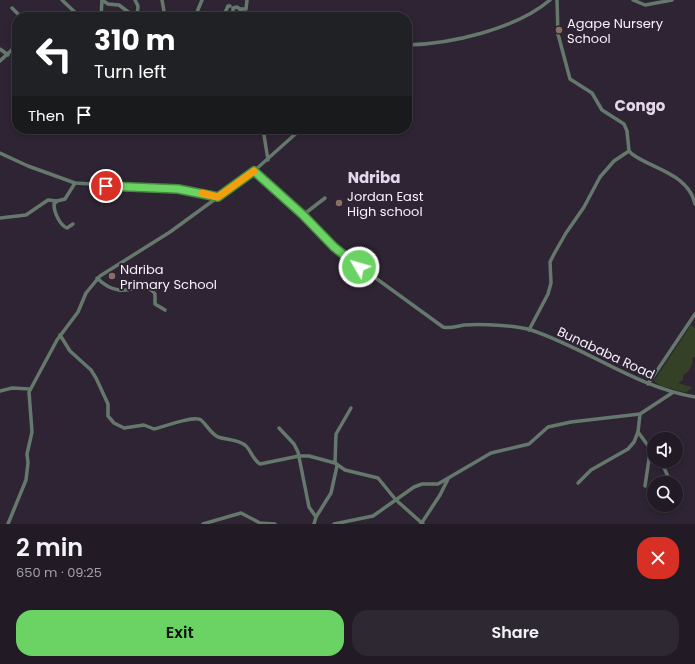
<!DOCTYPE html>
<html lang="en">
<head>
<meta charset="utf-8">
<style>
  body { margin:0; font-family:Poppins,sans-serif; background:#2e2832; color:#f1f3f6; height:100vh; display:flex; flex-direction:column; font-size:15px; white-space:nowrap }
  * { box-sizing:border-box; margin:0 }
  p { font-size:13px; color:#a2a1a7 }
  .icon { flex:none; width:22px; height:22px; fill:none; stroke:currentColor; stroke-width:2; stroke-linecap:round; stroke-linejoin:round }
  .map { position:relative; height:524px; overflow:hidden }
  .details { display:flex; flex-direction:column; background:#221b26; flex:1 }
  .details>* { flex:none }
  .top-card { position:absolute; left:12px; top:12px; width:400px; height:122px; border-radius:16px; box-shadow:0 2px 6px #0003,0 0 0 1px #3f3943; background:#202124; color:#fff; overflow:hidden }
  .controls { position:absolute; left:647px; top:432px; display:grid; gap:8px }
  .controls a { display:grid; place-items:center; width:36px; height:36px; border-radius:50%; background:#221b26; box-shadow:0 2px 6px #0003,0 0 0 1px #3f3943; font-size:20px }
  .pin { position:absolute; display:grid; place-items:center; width:34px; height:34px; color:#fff; margin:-17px; border:2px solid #fff; border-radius:50%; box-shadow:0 1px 4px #0007 }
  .me { position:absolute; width:44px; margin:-22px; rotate:308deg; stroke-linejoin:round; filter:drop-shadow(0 0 3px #0008) }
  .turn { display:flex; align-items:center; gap:14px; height:84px; padding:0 16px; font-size:18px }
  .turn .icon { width:52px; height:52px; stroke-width:2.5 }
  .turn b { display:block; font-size:28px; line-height:34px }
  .then { display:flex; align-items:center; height:38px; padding:0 16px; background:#0003; gap:8px; font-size:15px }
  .round { display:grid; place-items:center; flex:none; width:42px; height:42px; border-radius:16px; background:#2e2832 }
  .headline { display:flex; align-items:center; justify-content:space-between; height:68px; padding:0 16px }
  h1 { font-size:24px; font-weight:600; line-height:30px }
  .action { display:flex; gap:8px; margin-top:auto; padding:8px 16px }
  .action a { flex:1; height:46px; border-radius:16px; background:#6bd363; color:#111; font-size:16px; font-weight:600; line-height:46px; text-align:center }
  .action a+a { background:#2e2832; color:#f1f3f6 }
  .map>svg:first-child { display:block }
  .green { fill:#344126 }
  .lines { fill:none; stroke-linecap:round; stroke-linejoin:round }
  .minor { stroke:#65786c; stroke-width:3.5 }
  .route-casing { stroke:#468940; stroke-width:10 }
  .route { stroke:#6bd363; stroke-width:7 }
  .slow { stroke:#f59e0b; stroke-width:7 }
  .education-dot { fill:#8d6e63; stroke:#2e2433; stroke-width:1.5 }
  .labels { text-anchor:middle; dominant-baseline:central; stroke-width:4; stroke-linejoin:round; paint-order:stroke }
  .poi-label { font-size:13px; fill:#f7f0fb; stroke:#2e2433; text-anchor:start }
  .street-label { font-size:13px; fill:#f7f0fb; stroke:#2e2433 }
  .quarter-label { font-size:15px; font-weight:bold; fill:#e5d7eb; stroke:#2e2433 }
</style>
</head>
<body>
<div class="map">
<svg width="695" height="524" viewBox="0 0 695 524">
  <rect width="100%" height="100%" fill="#2e2433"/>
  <path class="green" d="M 691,325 L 695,328 L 695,357 L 692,358 C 694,364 689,373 683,375 L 683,380 L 678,383 L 692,387 L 687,392 L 683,392 L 661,386 L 654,381 Z"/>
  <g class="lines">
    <g class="minor">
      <path d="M 62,0 L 80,17"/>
      <path d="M 102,0 L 108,4 L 119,5 L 135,17"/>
      <path d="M 135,0 L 138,6 L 137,17"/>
      <path d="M 162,0 L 165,17"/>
      <path d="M 557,0 L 558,34 L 570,79 L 592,93 L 602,110 L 624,124 L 627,131 L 629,151 L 632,154 C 652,169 689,174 695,204"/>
      <path d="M 633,0 L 645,5 L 672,0"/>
      <path d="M 12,8 L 21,17"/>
      <path d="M 240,9 L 246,9 L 247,0"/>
      <path d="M 101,17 L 102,0"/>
      <path d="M 189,17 L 197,12 L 202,0"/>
      <path d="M 223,17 L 228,6 L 230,6"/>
      <path d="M 233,17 L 233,8 L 237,7 L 241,10"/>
      <path d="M 407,45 C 451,44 516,29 550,0"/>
      <path d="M 0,49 L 8,55"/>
      <path d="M 0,61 L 17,45"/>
      <path d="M 263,129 L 268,160"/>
      <path d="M 0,153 L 28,166 L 75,183 L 186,190 L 218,197 L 254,171 L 301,129"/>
      <path d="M 254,171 L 303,215 L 333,247 L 443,327 C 451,329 457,326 464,325 C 482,324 514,325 531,330 C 588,349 636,387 695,397"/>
      <path d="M 57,201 L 54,204 C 54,213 60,225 67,228 L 73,224"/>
      <path d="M 303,215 L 325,198"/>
      <path d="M 0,218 L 26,215 L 48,200 L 57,201 L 65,199 L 75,183"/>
      <path d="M 97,278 C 103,284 110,289 119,290 C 130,292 147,281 155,294 L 155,304 L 165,310"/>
      <path d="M 529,330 L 548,294 L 551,283 L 550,262 L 554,254 L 566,233 L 584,207 L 600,177 L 614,161 L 629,151"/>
      <path d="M 60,335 L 70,351 L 91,370 L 96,378 L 108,404 L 108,416 L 114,423 L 124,428 L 144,425 L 154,429 C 163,427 194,415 201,420 C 207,425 210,433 218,437 C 227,440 237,439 245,445 C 251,450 253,460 260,464 L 299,456 L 309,456 L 335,463 L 345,470 L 378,478 L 396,500 L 423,524"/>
      <path d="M 648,384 L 695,314"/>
      <path d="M 0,391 L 12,388 L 30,389"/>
      <path d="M 279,428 L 294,444 L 298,452 L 309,507 L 316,517 L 314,524"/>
      <path d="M 638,432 L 649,447 L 650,452 L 645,486"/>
      <path d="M 649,449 L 654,453"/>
      <path d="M 661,461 L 670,481"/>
      <path d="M 335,463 L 336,434 L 351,408"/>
      <path d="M 578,483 L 591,470 L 628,449 L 634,442 L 638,432 L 640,414"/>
      <path d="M 316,517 L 331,493 L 337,466"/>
      <path d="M 8,524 L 26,480 L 28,463 L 27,454 L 32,432 L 29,392 L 57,340 L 78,312 L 86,293 L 100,276 L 170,232 L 218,197"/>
      <path d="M 203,524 L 241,513 L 260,523 L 275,524"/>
      <path d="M 334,524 L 373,516 L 414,487 L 422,484 L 438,484 L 491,453 L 529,444 L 548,427 L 571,422 L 640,414 L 672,393"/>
      <path d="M 421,524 L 440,495 L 448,479"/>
    </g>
  </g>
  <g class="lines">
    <defs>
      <path id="route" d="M 106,186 L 178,189 L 218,197 L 254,171 L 303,215 L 334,247 L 359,267"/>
    </defs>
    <use href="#route" class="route-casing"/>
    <use href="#route" class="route"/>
    <path class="slow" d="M 202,193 L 218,197 L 254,171"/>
  </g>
  <g class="education-dot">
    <circle cx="559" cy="30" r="4"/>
    <circle cx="339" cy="203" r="4"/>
    <circle cx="112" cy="276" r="4"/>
  </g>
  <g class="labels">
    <g class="poi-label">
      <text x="567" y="23">Agape Nursery<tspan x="567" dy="15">School</tspan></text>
      <text x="347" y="196">Jordan East<tspan x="347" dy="15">High school</tspan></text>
      <text x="120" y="269">Ndriba<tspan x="120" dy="15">Primary School</tspan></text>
    </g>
    <g class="street-label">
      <text transform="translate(606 353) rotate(25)">Bunababa Road</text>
    </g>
    <g class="quarter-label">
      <text x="640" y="105">Congo</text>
      <text x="374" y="177">Ndriba</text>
    </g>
  </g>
</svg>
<div class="controls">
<a><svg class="icon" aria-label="sound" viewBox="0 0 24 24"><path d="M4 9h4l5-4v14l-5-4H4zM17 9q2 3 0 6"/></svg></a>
<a><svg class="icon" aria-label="search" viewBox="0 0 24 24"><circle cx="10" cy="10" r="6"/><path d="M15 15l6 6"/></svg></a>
</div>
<div class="pin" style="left:106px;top:186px;background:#d93025"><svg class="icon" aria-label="arrive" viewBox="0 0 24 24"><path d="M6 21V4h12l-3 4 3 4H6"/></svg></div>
<svg class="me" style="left:359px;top:267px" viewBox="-20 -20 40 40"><circle r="17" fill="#6bd363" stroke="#fff" stroke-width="3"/><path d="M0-11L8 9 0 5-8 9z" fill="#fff"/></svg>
<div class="top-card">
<div class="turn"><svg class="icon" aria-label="left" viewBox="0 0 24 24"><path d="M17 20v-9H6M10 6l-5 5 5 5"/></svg><div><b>310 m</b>Turn left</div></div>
<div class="then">Then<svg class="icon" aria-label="arrive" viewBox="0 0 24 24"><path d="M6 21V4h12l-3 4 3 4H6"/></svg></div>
</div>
</div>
<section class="details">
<div class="headline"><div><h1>2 min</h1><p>650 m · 09:25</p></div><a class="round" style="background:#d93025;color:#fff"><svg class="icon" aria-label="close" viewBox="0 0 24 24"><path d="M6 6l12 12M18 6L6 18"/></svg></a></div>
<div class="action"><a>Exit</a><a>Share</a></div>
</section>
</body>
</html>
